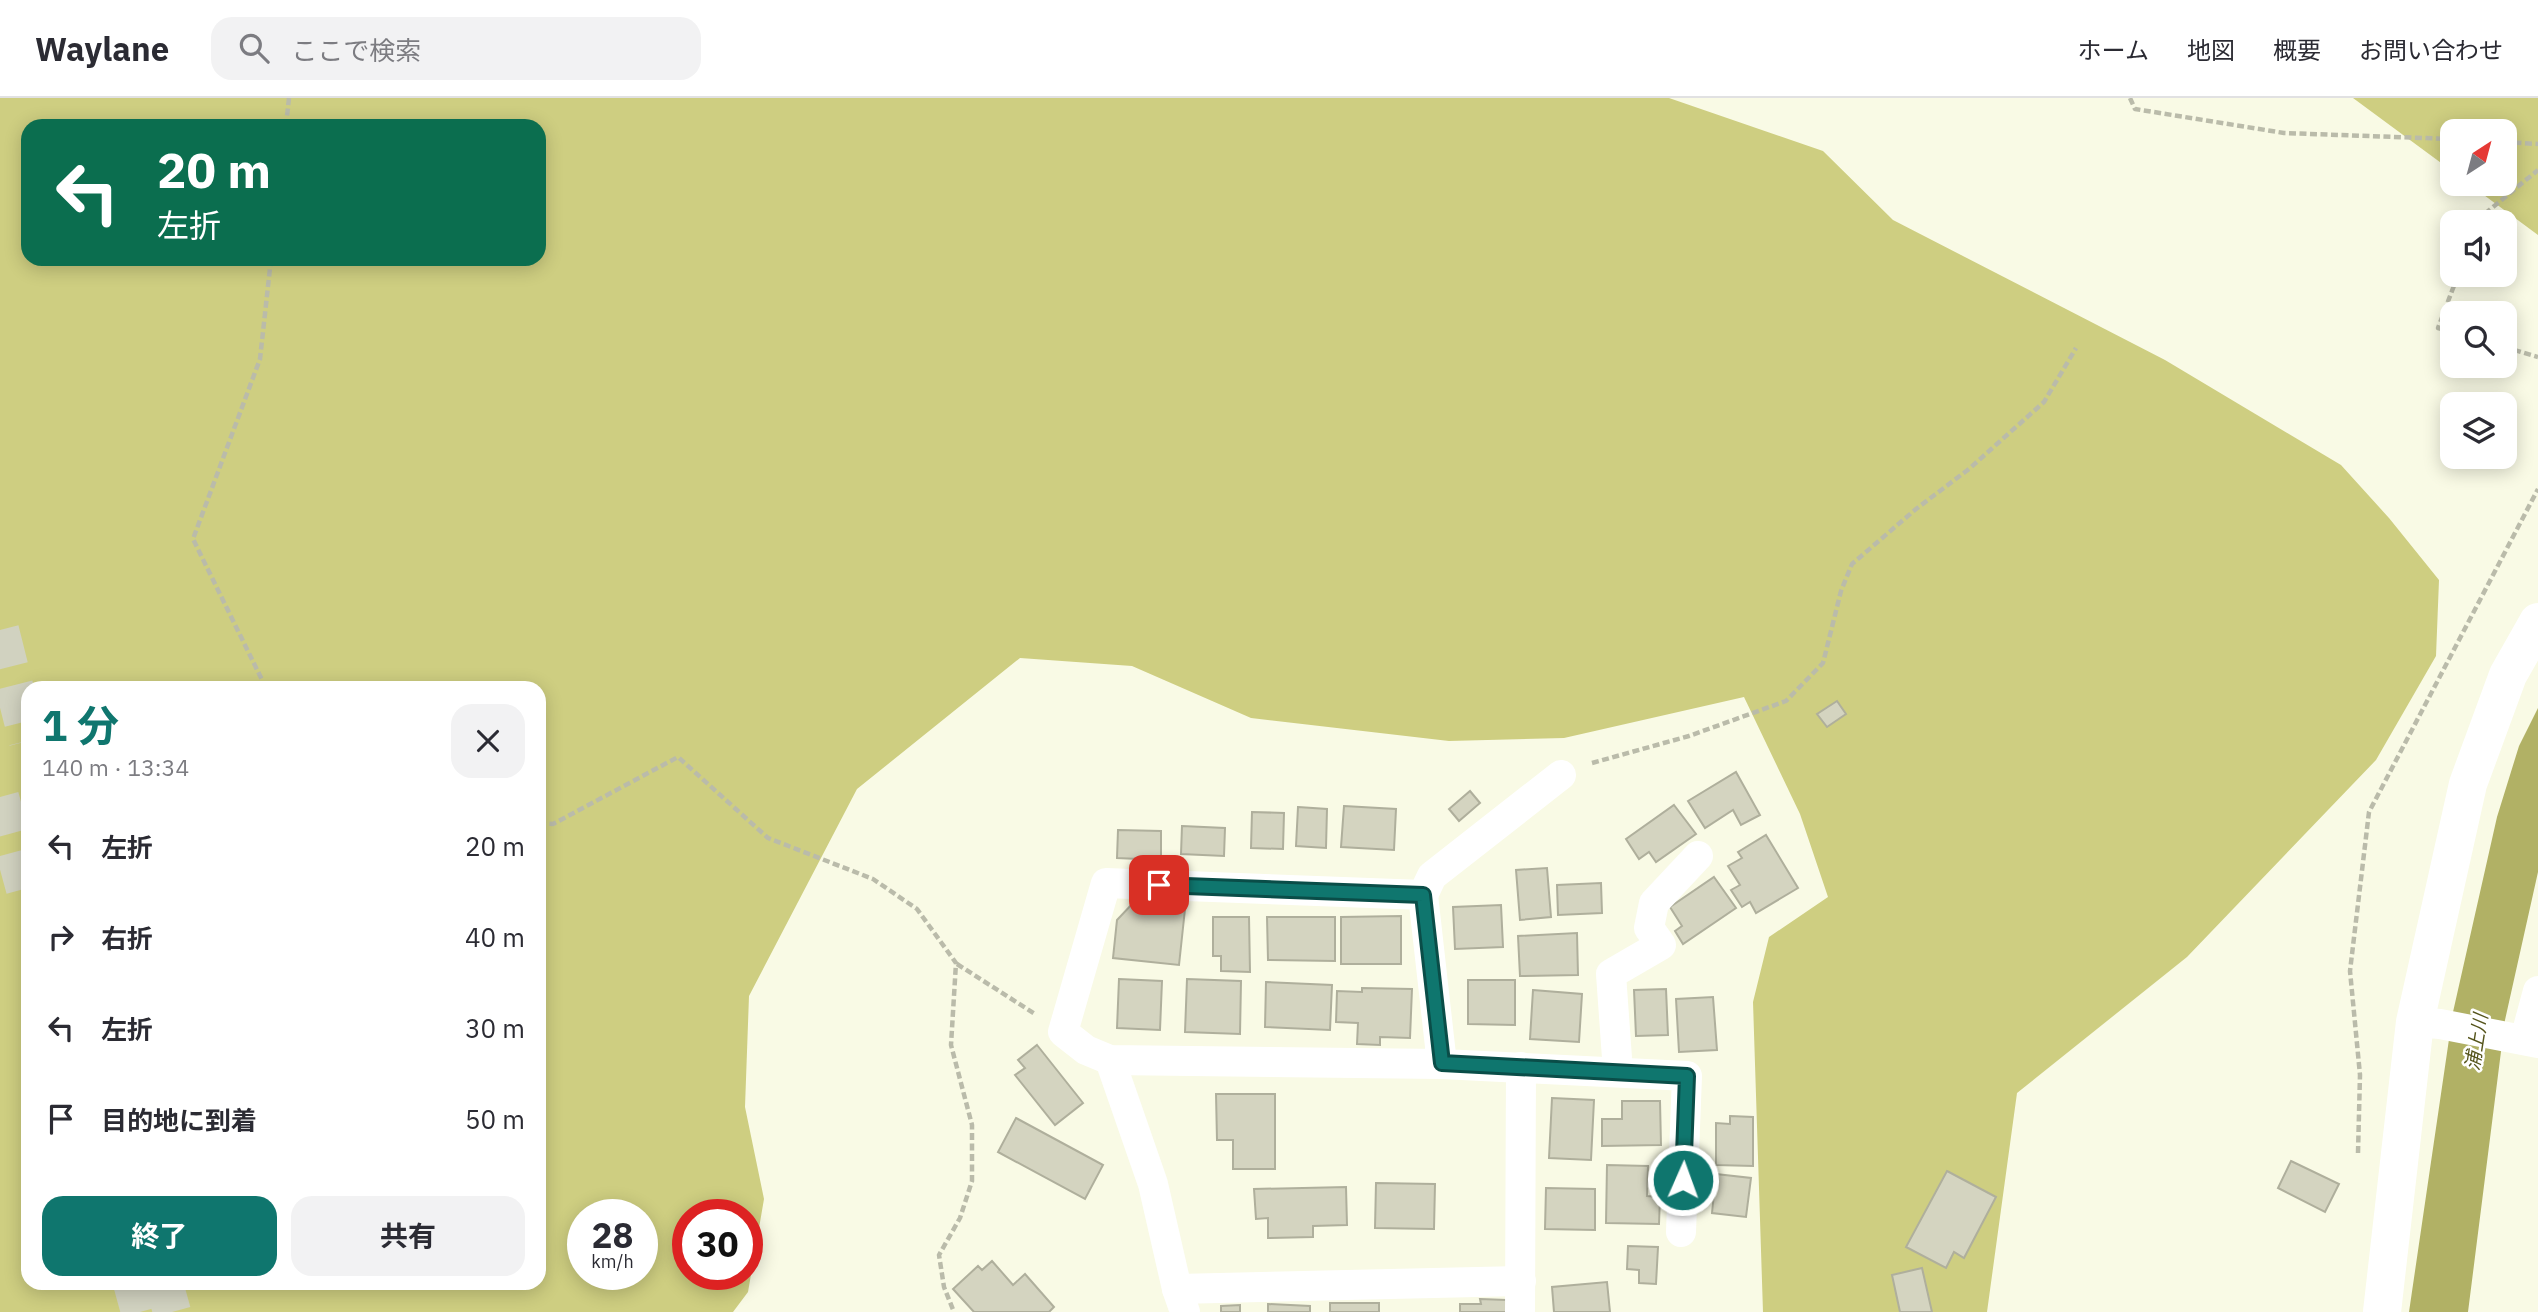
<!DOCTYPE html>
<html lang="ja">
<head>
<meta charset="utf-8">
<style>
  body { margin:0; font-family:"IBM Plex Sans","Noto Sans JP",sans-serif; background:#f2f2f3; color:#2b2b33; height:100vh; display:flex; flex-direction:column; font-size:26px; white-space:nowrap }
  * { box-sizing:border-box; margin:0 }
  p { font-size:23px; color:#7c7c81 }
  .icon { flex:none; width:38px; height:38px; fill:none; stroke:currentColor; stroke-width:2; stroke-linecap:round; stroke-linejoin:round }
  .map { position:relative; flex:1; overflow:hidden }
  .side { position:absolute; left:21px; top:583px; width:525px; height:609px; display:flex; flex-direction:column; background:#fff; border-radius:21px; box-shadow:0 4px 18px #0003 }
  .side>* { flex:none }
  .guide { position:absolute; left:21px; top:21px; width:525px; height:147px; border-radius:21px; box-shadow:0 4px 18px #0003; background:#0b6e4f; color:#fff; overflow:hidden }
  .needle { width:46px; rotate:36deg }
  .fabs { position:absolute; left:2440px; top:21px; display:grid; gap:14px }
  .fabs a { display:grid; place-items:center; width:77px; height:77px; border-radius:14px; background:#fff; box-shadow:0 4px 18px #0003; font-size:35px }
  .speed { position:absolute; left:567px; top:1101px; display:flex; gap:14px; font-size:35px; font-weight:700; text-align:center }
  .speed>* { display:grid; place-content:center; width:91px; height:91px; border-radius:50%; background:#fff; box-shadow:0 4px 18px #0003; line-height:1 }
  .speed small { font-size:18px; font-weight:400 }
  .speed .limit { border:10px solid #d22; background:#fff; color:#111 }
  .pin { position:absolute; display:grid; place-items:center; width:60px; height:60px; color:#fff; margin:-30px; border-radius:14px; box-shadow:0 4px 10px #0006 }
  .me { position:absolute; width:77px; margin:-38px; rotate:2deg; stroke-linejoin:round; filter:drop-shadow(0 0 5px #0008) }
  .turn { display:flex; align-items:center; gap:24px; height:147px; padding:0 21px; font-size:32px }
  .turn .icon { width:91px; height:91px; stroke-width:2.5 }
  .turn b { display:block; font-size:49px; line-height:60px }
  .round { display:grid; place-items:center; flex:none; width:74px; height:74px; border-radius:21px; background:#f2f2f3 }
  .summary { display:flex; align-items:center; justify-content:space-between; height:119px; padding:0 21px }
  h1 { font-size:42px; font-weight:700; line-height:52px; color:#0f766e }
  .primary-button { display:flex; gap:14px; margin-top:auto; padding:14px 21px }
  .primary-button a { flex:1; height:80px; border-radius:21px; background:#0f766e; color:#fff; font-size:28px; font-weight:700; line-height:80px; text-align:center }
  .primary-button a+a { background:#f2f2f3; color:#2b2b33 }
  ul { padding:0; list-style:none }
  li { display:flex; align-items:center; gap:21px; height:91px; padding:0 21px }
  li div { flex:1 }
  li b { display:block; font-size:26px }
  li em { font-style:normal }
  header { display:flex; align-items:center; gap:42px; box-sizing:border-box; height:98px; padding:0 35px; background:#fff; border-bottom:2px solid #e1e1e2 }
  header strong { font-size:33px }
  nav { display:flex; gap:38px; margin-inline-start:auto; font-size:24px }
  .search { width:490px; height:63px; background:#f2f2f3; display:flex; align-items:center; gap:18px; box-sizing:border-box; padding:0 24px; border-radius:21px; color:#7c7c81; font-size:26px }
  .map>svg:first-child { display:block }
  .forest { fill:#cece81; fill-rule:evenodd }
  .water { fill:#b1b165 }
  .building { fill:#d4d4c0; stroke:#afaf9c; stroke-width:2 }
  .lines { fill:none; stroke-linecap:round; stroke-linejoin:round }
  .motorway-tunnel { stroke:#d1d2c0; stroke-width:38; stroke-dasharray:38 19; stroke-linecap:butt }
  .path { stroke:#babbaa; stroke-width:4.5; stroke-dasharray:7 3.5; stroke-linecap:butt }
  .minor { stroke:#fff; stroke-width:30 }
  .tertiary { stroke:#fff; stroke-width:38 }
  .route-casing { stroke:#0a4d48; stroke-width:18 }
  .route { stroke:#0f766e; stroke-width:12 }
  .labels { text-anchor:middle; dominant-baseline:central; stroke-width:5; stroke-linejoin:round; paint-order:stroke }
  .water-label { font-size:19px; font-style:italic; fill:#55541b; stroke:#fff }
</style>
</head>
<body>
<header>
<strong>Waylane</strong>
<div class="search"><svg class="icon" aria-label="search" viewBox="0 0 24 24"><circle cx="10" cy="10" r="6"/><path d="M15 15l6 6"/></svg>ここで検索</div>
<nav><a>ホーム</a><a>地図</a><a>概要</a><a>お問い合わせ</a></nav>
</header>
<div class="map">
<svg width="2538" height="1214" viewBox="0 0 2538 1214">
  <rect width="100%" height="100%" fill="#f9fae5"/>
  <g class="forest">
    <path d="M 0,0 L 1669,0 L 1823,53 L 1893,122 L 2165,262 L 2341,367 L 2389,420 L 2439,482 L 2436,558 L 2376,662 L 2187,859 L 2017,995 L 1987,1214 L 1763,1214 L 1753,904 L 1769,839 L 1828,799 L 1800,716 L 1744,599 L 1564,640 L 1449,643 L 1251,620 L 1132,568 L 1020,560 L 857,691 L 749,898 L 745,1009 L 764,1101 L 748,1194 L 733,1214 L 0,1214 ZM 28,28 L 539,28 L 539,161 L 28,161 ZM 28,590 L 539,590 L 539,1185 L 28,1185 ZM 583,1116 L 642,1116 L 642,1176 L 583,1176 ZM 688,1116 L 747,1116 L 747,1176 L 688,1176 Z"/>
    <path d="M 2353,0 L 2538,0 L 2538,137 L 2469,86 L 2504,86 L 2504,33 L 2452,33 L 2452,73 Z"/>
  </g>
  <path class="water" d="M 2538,610 L 2538,774 L 2505,922 L 2468,1214 L 2409,1214 L 2453,914 L 2497,719 L 2519,648 Z"/>
  <g class="building">
    <path d="M 1837,603 L 1846,616 L 1827,629 L 1817,616 Z"/>
    <path d="M 1736,674 L 1760,717 L 1741,727 L 1733,712 L 1705,730 L 1688,703 Z"/>
    <path d="M 1470,693 L 1480,705 L 1459,723 L 1449,711 Z"/>
    <path d="M 1674,707 L 1696,736 L 1656,764 L 1649,754 L 1639,761 L 1626,741 Z"/>
    <path d="M 1344,708 L 1396,711 L 1394,752 L 1341,749 Z"/>
    <path d="M 1298,709 L 1327,711 L 1326,750 L 1296,748 Z"/>
    <path d="M 1252,714 L 1284,715 L 1283,751 L 1251,750 Z"/>
    <path d="M 1182,728 L 1225,730 L 1224,758 L 1181,756 Z"/>
    <path d="M 1118,732 L 1161,733 L 1161,762 L 1117,760 Z"/>
    <path d="M 1766,737 L 1798,790 L 1756,815 L 1750,804 L 1742,809 L 1731,792 L 1740,787 L 1728,768 L 1742,760 L 1738,754 Z"/>
    <path d="M 1547,770 L 1551,819 L 1520,822 L 1516,772 Z"/>
    <path d="M 1714,779 L 1736,810 L 1683,846 L 1675,833 L 1682,828 L 1670,809 Z"/>
    <path d="M 1601,785 L 1602,815 L 1558,817 L 1557,787 Z"/>
    <path d="M 1133,805 L 1185,811 L 1179,867 L 1113,860 L 1117,822 Z"/>
    <path d="M 1501,807 L 1503,849 L 1455,851 L 1453,809 Z"/>
    <path d="M 1401,818 L 1401,866 L 1341,866 L 1341,819 Z"/>
    <path d="M 1213,819 L 1249,819 L 1250,874 L 1221,873 L 1221,858 L 1213,858 Z"/>
    <path d="M 1267,819 L 1335,819 L 1335,863 L 1268,862 Z"/>
    <path d="M 1577,835 L 1578,877 L 1520,878 L 1518,838 Z"/>
    <path d="M 1119,881 L 1162,883 L 1160,932 L 1117,930 Z"/>
    <path d="M 1187,881 L 1241,883 L 1240,936 L 1185,934 Z"/>
    <path d="M 1468,882 L 1515,882 L 1515,927 L 1468,926 Z"/>
    <path d="M 1266,884 L 1332,887 L 1330,932 L 1265,929 Z"/>
    <path d="M 1362,890 L 1412,891 L 1410,940 L 1380,939 L 1380,947 L 1357,946 L 1358,925 L 1336,924 L 1337,893 L 1362,894 Z"/>
    <path d="M 1666,891 L 1668,937 L 1636,938 L 1634,892 Z"/>
    <path d="M 1533,892 L 1582,896 L 1579,944 L 1530,941 Z"/>
    <path d="M 1713,899 L 1717,952 L 1679,954 L 1676,901 Z"/>
    <path d="M 1037,947 L 1083,1005 L 1055,1027 L 1015,977 L 1025,970 L 1018,962 Z"/>
    <path d="M 1216,996 L 1275,996 L 1275,1071 L 1233,1071 L 1233,1042 L 1217,1042 Z"/>
    <path d="M 1552,1000 L 1594,1002 L 1591,1062 L 1549,1060 Z"/>
    <path d="M 1622,1003 L 1660,1003 L 1661,1047 L 1602,1048 L 1602,1021 L 1622,1021 Z"/>
    <path d="M 1730,1018 L 1753,1019 L 1753,1068 L 1716,1067 L 1716,1025 L 1730,1026 Z"/>
    <path d="M 1016,1020 L 1103,1067 L 1085,1101 L 998,1054 Z"/>
    <path d="M 2291,1063 L 2339,1086 L 2325,1114 L 2278,1090 Z"/>
    <path d="M 1607,1067 L 1648,1068 L 1647,1098 L 1660,1099 L 1659,1126 L 1606,1125 Z"/>
    <path d="M 1947,1073 L 1996,1099 L 1964,1160 L 1954,1154 L 1946,1170 L 1906,1149 Z"/>
    <path d="M 1716,1076 L 1751,1080 L 1746,1119 L 1712,1115 Z"/>
    <path d="M 1376,1085 L 1435,1086 L 1434,1131 L 1375,1130 Z"/>
    <path d="M 1346,1089 L 1347,1127 L 1313,1128 L 1313,1139 L 1268,1140 L 1268,1120 L 1256,1121 L 1254,1091 Z"/>
    <path d="M 1546,1090 L 1595,1091 L 1595,1132 L 1545,1131 Z"/>
    <path d="M 1628,1148 L 1658,1149 L 1656,1186 L 1639,1185 L 1639,1172 L 1627,1171 Z"/>
    <path d="M 992,1163 L 1013,1187 L 1025,1176 L 1054,1209 L 1049,1214 L 974,1214 L 953,1191 L 978,1168 L 982,1172 Z"/>
    <path d="M 1922,1170 L 1932,1214 L 1900,1214 L 1892,1177 Z"/>
    <path d="M 1607,1184 L 1610,1214 L 1554,1214 L 1552,1189 Z"/>
    <path d="M 1480,1201 L 1506,1202 L 1506,1214 L 1460,1214 L 1460,1206 L 1481,1206 Z"/>
    <rect x="1330" y="1205" width="49" height="9"/>
    <path d="M 1268,1206 L 1310,1208 L 1310,1214 L 1268,1214 Z"/>
    <path d="M 1240,1207 L 1240,1214 L 1221,1214 L 1221,1208 Z"/>
  </g>
  <g class="lines">
    <g class="motorway-tunnel">
      <path d="M 0,532 L 28,643"/>
      <path d="M 0,699 L 28,802"/>
      <path d="M 132,1185 L 140,1214"/>
      <path d="M 164,1185 L 172,1214"/>
    </g>
    <g class="path">
      <path d="M 2130,0 L 2135,11 L 2284,35 L 2452,41"/>
      <path d="M 286,28 L 289,0"/>
      <path d="M 2504,44 L 2538,46"/>
      <path d="M 2479,124 L 2481,119 L 2538,72"/>
      <path d="M 2452,234 L 2438,230 L 2458,177"/>
      <path d="M 2504,249 L 2538,259"/>
      <path d="M 266,590 L 193,441 L 260,261 L 271,161"/>
      <path d="M 1592,665 L 1689,638 L 1786,603 L 1823,565 L 1841,493 L 1852,466 L 1916,411 L 1969,371 L 2044,304 L 2076,250"/>
      <path d="M 539,725 L 553,726 L 678,659 L 768,740 L 873,781 L 917,811 L 956,865 L 951,947 L 972,1027 L 972,1083 L 960,1120 L 939,1157 L 944,1189 L 954,1214"/>
      <path d="M 957,866 L 1035,916"/>
      <path d="M 2358,1055 L 2360,977 L 2350,873 L 2369,714 L 2538,391"/>
    </g>
    <g class="minor">
      <path d="M 1423,797 L 1432,778 L 1561,677"/>
      <path d="M 2415,924 L 2440,926 L 2538,945"/>
      <path d="M 2525,941 L 2538,893"/>
      <path d="M 1110,962 L 1153,1086 L 1177,1191 L 1185,1214"/>
      <path d="M 1442,966 L 1423,797 L 1106,785 L 1063,934 L 1086,952 L 1110,962 L 1442,966 L 1687,978 L 1681,1134"/>
      <path d="M 1618,974 L 1611,876 L 1661,847 L 1649,830 L 1654,805 L 1698,758"/>
      <path d="M 1177,1191 L 1521,1183"/>
      <path d="M 1520,1214 L 1521,969"/>
    </g>
    <path class="tertiary" d="M 2382,1214 L 2415,924 L 2468,686 L 2508,577 L 2538,524"/>
  </g>
  <g class="lines">
    <defs>
      <path id="route" d="M 1159,787 L 1423,797 L 1442,965 L 1687,978 L 1683,1082"/>
    </defs>
    <use href="#route" class="route-casing"/>
    <use href="#route" class="route"/>
  </g>
  <g class="labels">
    <g class="water-label">
      <text transform="translate(2476 944) rotate(-81)">浦上川</text>
    </g>
  </g>
</svg>
<div class="fabs">
<a><svg class="needle" viewBox="-14 -14 28 28"><path d="M0-13l5 13h-10z" fill="#e53935"/><path d="M0 13l5-13h-10z" fill="#7c7c81"/></svg></a>
<a><svg class="icon" aria-label="sound" viewBox="0 0 24 24"><path d="M4 9h4l5-4v14l-5-4H4zM17 9q2 3 0 6"/></svg></a>
<a><svg class="icon" aria-label="search" viewBox="0 0 24 24"><circle cx="10" cy="10" r="6"/><path d="M15 15l6 6"/></svg></a>
<a><svg class="icon" aria-label="layers" viewBox="0 0 24 24"><path d="M12 4l9 5-9 5-9-5zM3 14l9 5 9-5"/></svg></a>
</div>
<div class="speed"><div>28<small>km/h</small></div><div class="limit">30</div></div>
<div class="pin" style="left:1159px;top:787px;background:#d93025"><svg class="icon" aria-label="arrive" viewBox="0 0 24 24"><path d="M6 21V4h12l-3 4 3 4H6"/></svg></div>
<svg class="me" style="left:1683px;top:1082px" viewBox="-20 -20 40 40"><circle r="17" fill="#0f766e" stroke="#fff" stroke-width="3"/><path d="M0-11L8 9 0 5-8 9z" fill="#fff"/></svg>
<div class="guide">
<div class="turn"><svg class="icon" aria-label="left" viewBox="0 0 24 24"><path d="M17 20v-9H6M10 6l-5 5 5 5"/></svg><div><b>20 m</b>左折</div></div>
</div>
<section class="side">
<div class="summary"><div><h1>1 分</h1><p>140 m · 13:34</p></div><a class="round"><svg class="icon" aria-label="close" viewBox="0 0 24 24"><path d="M6 6l12 12M18 6L6 18"/></svg></a></div>
<ul>
<li><svg class="icon" aria-label="left" viewBox="0 0 24 24"><path d="M17 20v-9H6M10 6l-5 5 5 5"/></svg><div><b>左折</b></div><em>20 m</em></li>
<li><svg class="icon" aria-label="right" viewBox="0 0 24 24"><path d="M7 20v-9h11M14 6l5 5-5 5"/></svg><div><b>右折</b></div><em>40 m</em></li>
<li><svg class="icon" aria-label="left" viewBox="0 0 24 24"><path d="M17 20v-9H6M10 6l-5 5 5 5"/></svg><div><b>左折</b></div><em>30 m</em></li>
<li><svg class="icon" aria-label="arrive" viewBox="0 0 24 24"><path d="M6 21V4h12l-3 4 3 4H6"/></svg><div><b>目的地に到着</b></div><em>50 m</em></li>
</ul>
<div class="primary-button"><a>終了</a><a>共有</a></div>
</section>
</div>
</body>
</html>
